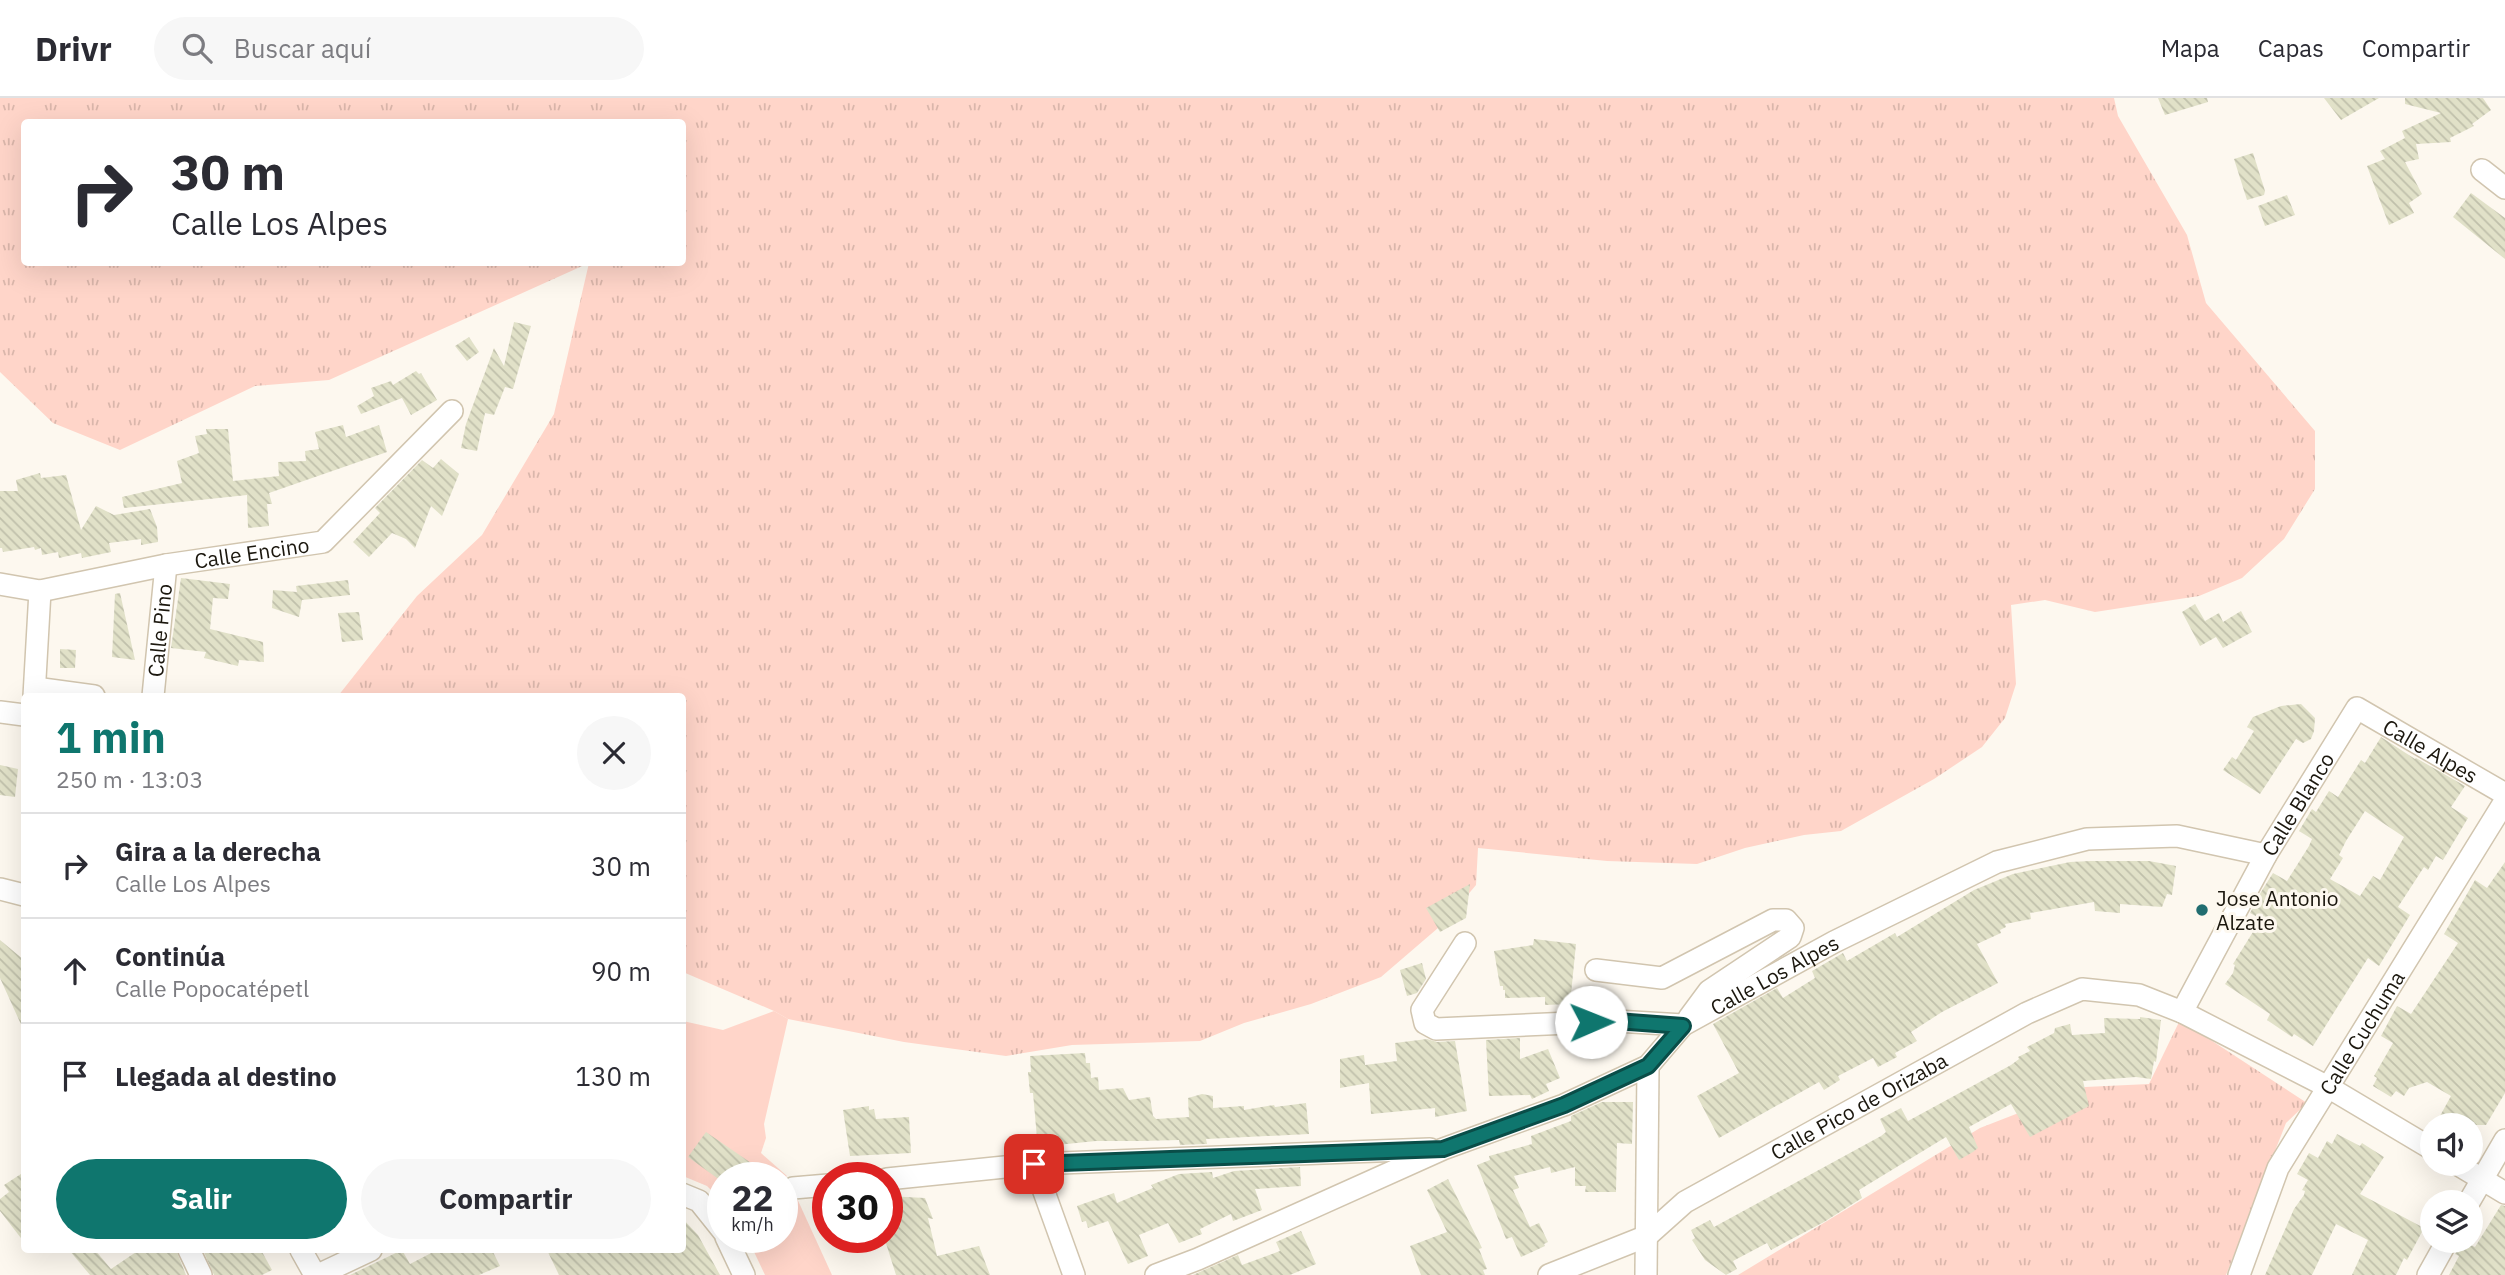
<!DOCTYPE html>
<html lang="es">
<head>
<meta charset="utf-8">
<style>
  body { margin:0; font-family:"IBM Plex Sans",sans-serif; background:#f7f7f7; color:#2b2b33; height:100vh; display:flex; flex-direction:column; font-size:26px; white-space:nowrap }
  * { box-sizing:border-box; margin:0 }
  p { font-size:23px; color:#7c7c81 }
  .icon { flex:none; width:38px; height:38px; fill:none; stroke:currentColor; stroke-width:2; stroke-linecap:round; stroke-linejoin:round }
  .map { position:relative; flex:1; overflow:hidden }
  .side { position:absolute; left:21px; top:595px; width:665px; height:560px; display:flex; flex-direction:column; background:#fff; border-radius:7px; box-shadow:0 7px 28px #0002 }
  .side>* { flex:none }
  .guide { position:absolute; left:21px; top:21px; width:665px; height:147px; border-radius:7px; box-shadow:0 7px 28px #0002; background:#fff; color:#2b2b33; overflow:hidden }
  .controls { position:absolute; left:2420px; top:1015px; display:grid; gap:14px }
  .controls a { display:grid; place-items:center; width:63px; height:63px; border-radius:50%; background:#fff; box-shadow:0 7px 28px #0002; font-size:35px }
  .speed { position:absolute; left:707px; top:1064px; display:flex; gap:14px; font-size:35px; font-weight:700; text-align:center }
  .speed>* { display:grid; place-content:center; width:91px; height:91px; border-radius:50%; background:#fff; box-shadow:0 7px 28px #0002; line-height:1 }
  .speed small { font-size:18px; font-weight:400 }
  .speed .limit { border:10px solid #d22; background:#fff; color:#111 }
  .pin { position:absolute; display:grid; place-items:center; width:60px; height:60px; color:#fff; margin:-30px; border-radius:14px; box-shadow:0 4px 10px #0006 }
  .me { position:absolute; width:77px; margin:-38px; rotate:89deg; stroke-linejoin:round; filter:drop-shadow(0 0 5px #0008) }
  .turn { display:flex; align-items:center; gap:24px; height:147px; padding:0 35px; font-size:32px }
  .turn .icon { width:91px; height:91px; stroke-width:2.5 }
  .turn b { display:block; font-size:49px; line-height:60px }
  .round { display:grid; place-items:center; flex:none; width:74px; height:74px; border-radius:37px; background:#f7f7f7 }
  .overview { display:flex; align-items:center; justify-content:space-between; height:119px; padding:0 35px }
  h1 { font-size:42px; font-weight:700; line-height:52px; color:#0f766e }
  .button { display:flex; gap:14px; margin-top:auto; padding:14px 35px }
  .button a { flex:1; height:80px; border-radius:42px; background:#0f766e; color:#fff; font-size:28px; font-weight:700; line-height:80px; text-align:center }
  .button a+a { background:#f7f7f7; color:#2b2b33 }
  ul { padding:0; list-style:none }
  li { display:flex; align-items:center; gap:21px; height:105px; padding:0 35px; border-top:2px solid #e1e1e2 }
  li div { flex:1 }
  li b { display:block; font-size:26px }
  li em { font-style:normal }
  header { display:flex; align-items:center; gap:42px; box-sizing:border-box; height:98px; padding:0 35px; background:#fff; border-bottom:2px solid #e1e1e2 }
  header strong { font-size:33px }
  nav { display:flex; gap:38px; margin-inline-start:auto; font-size:24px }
  .search { width:490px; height:63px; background:#f7f7f7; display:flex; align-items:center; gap:18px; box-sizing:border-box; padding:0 24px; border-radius:38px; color:#7c7c81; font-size:26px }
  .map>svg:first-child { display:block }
  .grass { fill:url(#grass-tufts); fill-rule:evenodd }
  .park { fill:#ffd5c9 }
  .building { fill:url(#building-back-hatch); fill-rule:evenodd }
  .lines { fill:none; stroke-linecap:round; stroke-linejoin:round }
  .minor-casing { stroke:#d1c5af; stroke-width:24 }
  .minor { stroke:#fff; stroke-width:21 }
  .route-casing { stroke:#0a4d48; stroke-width:18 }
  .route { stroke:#0f766e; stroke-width:12 }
  .poi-dot { fill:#216d70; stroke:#fdf8ef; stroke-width:2.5 }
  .labels { text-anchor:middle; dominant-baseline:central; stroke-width:6; stroke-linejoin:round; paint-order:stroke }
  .street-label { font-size:21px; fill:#1b170e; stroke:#fdf8ef }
  .poi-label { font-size:21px; fill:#1b170e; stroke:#fdf8ef; text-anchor:start }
</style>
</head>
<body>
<header>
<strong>Drivr</strong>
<div class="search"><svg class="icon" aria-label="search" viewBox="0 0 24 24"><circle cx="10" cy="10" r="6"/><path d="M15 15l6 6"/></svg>Buscar aquí</div>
<nav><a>Mapa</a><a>Capas</a><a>Compartir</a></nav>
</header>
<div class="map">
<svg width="2505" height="1177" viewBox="0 0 2505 1177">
  <defs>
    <pattern id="grass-tufts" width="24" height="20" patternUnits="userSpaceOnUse" patternTransform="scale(1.75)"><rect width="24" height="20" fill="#ffd5c9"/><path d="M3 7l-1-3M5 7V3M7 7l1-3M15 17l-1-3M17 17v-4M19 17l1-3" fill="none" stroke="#dab6ab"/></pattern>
    <pattern id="building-back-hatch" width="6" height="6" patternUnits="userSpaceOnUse" patternTransform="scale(1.75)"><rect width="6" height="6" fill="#e1e1c8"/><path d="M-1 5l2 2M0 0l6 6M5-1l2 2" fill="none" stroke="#c0c0ab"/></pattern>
  </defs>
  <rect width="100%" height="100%" fill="#fdf8ef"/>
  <g class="grass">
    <path d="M 0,0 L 2114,0 L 2118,18 L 2187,137 L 2206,205 L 2315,333 L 2315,391 L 2284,441 L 2242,480 L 2199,498 L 2095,514 L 2045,502 L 2011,507 L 2016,586 L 2005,620 L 1982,649 L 1934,681 L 1841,733 L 1804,737 L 1745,750 L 1697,766 L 1607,763 L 1478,750 L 1476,787 L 1445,824 L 1381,879 L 1311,906 L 1244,925 L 1200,943 L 1072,947 L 1006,958 L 904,944 L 788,921 L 774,913 L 683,874 L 682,598 L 338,598 L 417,498 L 482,437 L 554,316 L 589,165 L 329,282 L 255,288 L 120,352 L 53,325 L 0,274 ZM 24,24 L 682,24 L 682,164 L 24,164 Z"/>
    <path d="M 2180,922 L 2307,1005 L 2286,1025 L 2226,1177 L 1738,1177 L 1980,1030 L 2085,989 L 2149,986 Z"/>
  </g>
  <g class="park">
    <path d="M 774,913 L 788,921 L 764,1026 L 766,1040 L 761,1055 L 787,1078 L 782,1081 L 723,1080 L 723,1104 L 707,1088 L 683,1078 L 683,923 L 723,932 Z"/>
    <path d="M 795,1096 L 832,1177 L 765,1177 L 747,1139 L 782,1139 L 782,1105 Z"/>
  </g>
  <g class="building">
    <path d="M 2158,0 L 2207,0 L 2208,4 L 2165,17 Z"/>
    <path d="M 2324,0 L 2379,0 L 2341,22 Z"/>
    <path d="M 2405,0 L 2483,0 L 2491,12 L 2472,26 L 2474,28 L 2450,40 L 2451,44 L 2416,46 L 2419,61 L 2405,64 L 2422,96 L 2409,105 L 2414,115 L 2389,127 L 2367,68 L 2385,61 L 2380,53 L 2405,40 L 2402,33 L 2441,15 L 2405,6 Z"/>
    <path d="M 2253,55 L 2265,93 L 2264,97 L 2247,102 L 2234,61 Z"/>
    <path d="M 2471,95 L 2505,120 L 2505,161 L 2453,119 Z"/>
    <path d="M 2287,97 L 2295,117 L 2265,128 L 2258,108 Z"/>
    <path d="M 514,224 L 531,228 L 513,291 L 505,289 L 494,317 L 485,315 L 477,353 L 461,350 L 466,326 L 494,250 L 504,268 Z"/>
    <path d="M 469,239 L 479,254 L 467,263 L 455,248 Z"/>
    <path d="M 416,273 L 419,276 L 421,275 L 437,302 L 411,317 L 402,300 L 361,316 L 357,308 L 374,298 L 371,290 L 391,283 L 393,287 Z"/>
    <path d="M 343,327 L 346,339 L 379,327 L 387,354 L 269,395 L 272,406 L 267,406 L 269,428 L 248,430 L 247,397 L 124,410 L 122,399 L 182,385 L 177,363 L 199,355 L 195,338 L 207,336 L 206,331 L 228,331 L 233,383 L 279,378 L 278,364 L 306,363 L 305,353 L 319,351 L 315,334 Z"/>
    <path d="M 441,361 L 459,376 L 442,418 L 431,408 L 415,450 L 406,441 L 392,435 L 369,459 L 353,444 L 380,415 L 375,410 L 422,362 L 433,370 Z"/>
    <path d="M 40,375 L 41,380 L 66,377 L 81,432 L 96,408 L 114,417 L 150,411 L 157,429 L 158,444 L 141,447 L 141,441 L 109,445 L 111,454 L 82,460 L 81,455 L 59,460 L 58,454 L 42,457 L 41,450 L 35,452 L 34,449 L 3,454 L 2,450 L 0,450 L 0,393 L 18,393 L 16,382 Z"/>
    <path d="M 181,480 L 230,486 L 228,501 L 213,500 L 210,531 L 263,544 L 264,564 L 239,562 L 238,568 L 204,560 L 206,554 L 171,550 Z"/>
    <path d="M 348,482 L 350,497 L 302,502 L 299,519 L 272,510 L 273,492 L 297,494 L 296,488 Z"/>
    <path d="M 120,495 L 135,562 L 112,559 L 115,496 Z"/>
    <path d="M 2195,506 L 2205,523 L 2219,515 L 2223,524 L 2241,513 L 2252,534 L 2223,550 L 2216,539 L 2200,548 L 2182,514 Z"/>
    <path d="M 359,514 L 363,542 L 342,544 L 338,515 Z"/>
    <path d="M 60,551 L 76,552 L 75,570 L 60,570 Z"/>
    <path d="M 2301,606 L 2315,620 L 2314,633 L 2311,641 L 2303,645 L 2296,641 L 2260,696 L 2223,672 L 2232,659 L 2236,662 L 2254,633 L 2247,629 L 2253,619 L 2281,608 Z"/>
    <path d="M 2381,639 L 2415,661 L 2416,660 L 2465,688 L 2451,709 L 2468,720 L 2443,762 L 2436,758 L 2428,772 L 2424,769 L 2398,809 L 2410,817 L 2379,868 L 2368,860 L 2313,948 L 2294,936 L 2292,939 L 2267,922 L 2270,916 L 2225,886 L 2233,875 L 2235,867 L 2233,866 L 2261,821 L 2250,815 L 2261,794 L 2273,775 L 2287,783 L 2309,748 L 2312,741 L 2299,733 L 2312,711 L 2316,714 L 2329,693 L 2338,699 L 2361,662 L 2365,665 ZM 2365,713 L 2404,739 L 2380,782 L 2373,778 L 2360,798 L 2330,781 L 2343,760 L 2339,757 L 2346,743 Z"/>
    <path d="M 0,667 L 18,671 L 15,699 L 0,697 Z"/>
    <path d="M 2090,763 L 2149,763 L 2176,768 L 2172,797 L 2167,796 L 2162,809 L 2120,806 L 2120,815 L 2095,813 L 2094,804 L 2030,815 L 2031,821 L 2005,826 L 2006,829 L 2000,832 L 2001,835 L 1977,846 L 1998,885 L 1942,914 L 1911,934 L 1917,943 L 1895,955 L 1897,959 L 1878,969 L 1873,960 L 1838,978 L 1840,982 L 1824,992 L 1819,984 L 1719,1040 L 1697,998 L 1739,975 L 1713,926 L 1777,890 L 1783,900 L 1815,880 L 1812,873 L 1843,855 L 1847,863 L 1895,835 L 1897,839 L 1974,792 L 2013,776 L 2070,764 Z"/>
    <path d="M 2505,764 L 2505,995 L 2486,1027 L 2435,1027 L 2451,998 L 2427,984 L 2409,990 L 2404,998 L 2396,993 L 2391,999 L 2373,988 L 2377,980 L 2374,978 L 2393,945 L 2381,938 L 2397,908 L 2411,916 L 2458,845 L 2444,836 L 2475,782 L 2487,790 Z"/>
    <path d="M 1470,786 L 1466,820 L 1440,834 L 1426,810 Z"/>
    <path d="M 1534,841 L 1576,846 L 1570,906 L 1545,907 L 1545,899 L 1505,900 L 1505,892 L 1503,892 L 1503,888 L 1500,888 L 1494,853 L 1533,847 Z"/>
    <path d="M 0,842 L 24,862 L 24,933 L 0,880 Z"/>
    <path d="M 1422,865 L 1426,881 L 1417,895 L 1407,898 L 1400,872 Z"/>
    <path d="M 2140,919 L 2161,922 L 2156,964 L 2154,963 L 2151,981 L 2136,979 L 2083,983 L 2089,1008 L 2030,1039 L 2011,1006 L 1969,1029 L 1978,1050 L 1973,1054 L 1959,1062 L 1946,1039 L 1859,1092 L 1862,1100 L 1824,1124 L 1771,1152 L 1767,1145 L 1733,1163 L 1737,1171 L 1726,1177 L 1705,1162 L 1692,1142 L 1695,1140 L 1691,1132 L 1710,1122 L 1714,1129 L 1881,1038 L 1886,1034 L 1880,1021 L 1901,1010 L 1908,1023 L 2011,967 L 2019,961 L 2018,959 L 2030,953 L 2027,949 L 2054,935 L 2055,930 L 2070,926 L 2072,937 L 2105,935 L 2104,920 L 2140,921 Z"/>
    <path d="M 1520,940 L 1520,961 L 1548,951 L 1560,980 L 1546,986 L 1549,993 L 1532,1001 L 1530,997 L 1489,998 L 1486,942 Z"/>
    <path d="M 1427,941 L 1437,944 L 1455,943 L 1467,1013 L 1435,1019 L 1435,1010 L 1371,1016 L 1369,985 L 1340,990 L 1340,961 L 1364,957 L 1365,967 L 1397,963 L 1395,945 Z"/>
    <path d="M 1085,955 L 1086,965 L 1090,965 L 1091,980 L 1098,979 L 1099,992 L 1123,990 L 1129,1002 L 1150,999 L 1153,1018 L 1156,1021 L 1189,1019 L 1188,1000 L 1202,996 L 1213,998 L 1213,1010 L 1244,1008 L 1244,1012 L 1274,1007 L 1275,1009 L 1306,1005 L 1309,1036 L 1206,1041 L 1207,1046 L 1205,1046 L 1180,1047 L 1179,1042 L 1142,1043 L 1096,1043 L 1047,1048 L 1046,1039 L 1037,1040 L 1033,995 L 1030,995 L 1028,974 L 1031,974 L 1030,958 Z"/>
    <path d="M 1602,1004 L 1633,1004 L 1632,1046 L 1617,1045 L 1616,1094 L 1585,1094 L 1586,1088 L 1575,1088 L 1575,1069 L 1551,1075 L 1550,1069 L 1514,1078 L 1519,1090 L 1513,1092 L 1530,1129 L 1539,1125 L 1548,1144 L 1544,1146 L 1545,1148 L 1521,1159 L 1512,1139 L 1506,1141 L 1477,1067 L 1490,1062 L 1489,1058 L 1532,1046 L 1531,1038 L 1571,1023 L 1571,1018 Z"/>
    <path d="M 869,1008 L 869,1012 L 874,1011 L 876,1021 L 909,1019 L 911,1055 L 850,1058 L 843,1012 Z"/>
    <path d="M 706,1034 L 757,1069 L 749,1080 L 717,1080 L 688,1059 Z"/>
    <path d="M 2337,1036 L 2360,1048 L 2362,1045 L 2384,1059 L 2360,1096 L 2424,1130 L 2407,1162 L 2404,1160 L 2396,1177 L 2352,1177 L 2368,1142 L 2336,1126 L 2312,1177 L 2265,1177 L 2294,1111 L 2304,1097 L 2305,1093 L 2302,1092 L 2308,1082 L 2297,1076 L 2309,1055 L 2318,1060 L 2327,1043 L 2332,1046 Z"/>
    <path d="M 1300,1069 L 1301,1088 L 1255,1091 L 1262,1112 L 1233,1123 L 1231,1116 L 1200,1131 L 1202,1136 L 1179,1145 L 1168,1125 L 1139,1137 L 1148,1158 L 1128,1166 L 1108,1123 L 1088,1130 L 1086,1123 L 1082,1124 L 1077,1108 L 1114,1095 L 1117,1105 L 1153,1090 L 1151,1087 L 1179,1076 L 1212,1074 L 1213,1080 L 1234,1073 Z"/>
    <path d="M 24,1074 L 24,1144 L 0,1113 L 0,1101 L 9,1094 L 4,1087 Z"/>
    <path d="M 1448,1081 L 1482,1150 L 1479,1151 L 1487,1171 L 1483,1172 L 1485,1177 L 1421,1177 L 1410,1148 L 1447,1134 L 1427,1092 Z"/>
    <path d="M 887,1098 L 925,1100 L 933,1121 L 928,1120 L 937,1158 L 979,1148 L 990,1177 L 896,1177 L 884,1139 L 887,1139 Z"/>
    <path d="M 2501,1107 L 2505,1108 L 2505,1177 L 2449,1177 L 2459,1158 L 2455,1156 L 2462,1143 L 2475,1149 Z"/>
    <path d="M 682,1120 L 698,1137 L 720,1177 L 559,1177 L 547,1152 L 682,1152 Z"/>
    <path d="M 1301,1133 L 1316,1166 L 1290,1177 L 1193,1177 L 1238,1157 L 1242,1167 L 1280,1153 L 1276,1144 Z"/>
    <path d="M 69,1152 L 95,1152 L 111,1171 L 139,1152 L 176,1152 L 186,1177 L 90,1177 Z"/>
    <path d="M 203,1152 L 261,1152 L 272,1172 L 262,1177 L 214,1177 Z"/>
    <path d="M 402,1152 L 410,1166 L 437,1152 L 492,1152 L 500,1168 L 479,1177 L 350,1177 Z"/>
  </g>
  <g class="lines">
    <defs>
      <g id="minor">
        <path d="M 2482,72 L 2505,90"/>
        <path id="s1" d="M 0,486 L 40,493 L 166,467 L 323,444 L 452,313"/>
        <path d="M 35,590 L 94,598"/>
        <path d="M 34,598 L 40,493"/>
        <path id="s2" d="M 153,598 L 166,467"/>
        <path d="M 0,614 L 24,617"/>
        <path d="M 0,791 L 24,797"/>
        <path d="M 1465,845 L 1422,912 L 1425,925 L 1436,931 L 1616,923 L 1683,927"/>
        <path d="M 1596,872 L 1662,880 L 1773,822 L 1786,822 L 1793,830 L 1790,839 L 1709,893 L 1689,920"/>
        <path id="s3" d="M 2182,914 L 2266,757 L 2357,610 L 2505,696"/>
        <path d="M 1034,1066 L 1074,1177"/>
        <path d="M 2457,1066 L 2505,1095"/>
        <path d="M 887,1081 L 1034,1066 L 1430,1051"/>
        <path d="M 682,1096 L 699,1103 L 723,1133"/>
        <path d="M 782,1097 L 793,1090 L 828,1087"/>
        <path d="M 2469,1104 L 2505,1042"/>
        <path d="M 726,1139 L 744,1177"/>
        <path d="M 189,1152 L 201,1177"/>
        <path d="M 301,1152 L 315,1177"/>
        <path d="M 318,1177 L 371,1152"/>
        <path id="s4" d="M 1156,1177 L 1198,1161 L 1443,1051 L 1564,1007 L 1648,968 L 1683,927 L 1834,844 L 1997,764 L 2087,741 L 2177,738 L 2266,757"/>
        <path id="s5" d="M 1549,1177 L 1647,1138 L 1685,1104 L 2027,915 L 2082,891 L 2139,897 L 2182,914 L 2328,989 L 2432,1051"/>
        <path d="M 1646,1177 L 1648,968"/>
        <path id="s6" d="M 2239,1177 L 2278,1070 L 2505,703"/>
        <path d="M 2428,1177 L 2447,1143"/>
      </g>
    </defs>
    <use href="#minor" class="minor-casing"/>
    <use href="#minor" class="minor"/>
  </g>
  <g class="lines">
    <defs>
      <path id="route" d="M 1034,1066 L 1443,1051 L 1564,1007 L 1648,968 L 1683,928 L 1616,923 L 1591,924"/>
    </defs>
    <use href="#route" class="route-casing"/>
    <use href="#route" class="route"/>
  </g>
  <circle class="poi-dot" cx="2202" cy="812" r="7"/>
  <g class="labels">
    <g class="street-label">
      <text stroke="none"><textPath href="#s1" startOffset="256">Calle Encino</textPath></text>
      <text stroke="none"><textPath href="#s2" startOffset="66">Calle Pino</textPath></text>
      <text stroke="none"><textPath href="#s3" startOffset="436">Calle Alpes</textPath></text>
      <text stroke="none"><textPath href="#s3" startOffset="238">Calle Blanco</textPath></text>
      <text stroke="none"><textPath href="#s4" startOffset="693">Calle Los Alpes</textPath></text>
      <text stroke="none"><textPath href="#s6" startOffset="273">Calle Cuchuma</textPath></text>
      <text stroke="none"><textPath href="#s5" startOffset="355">Calle Pico de Orizaba</textPath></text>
    </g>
    <g class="poi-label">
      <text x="2216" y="800">Jose Antonio<tspan x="2216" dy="24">Alzate</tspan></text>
    </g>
  </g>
</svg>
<div class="controls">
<a><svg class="icon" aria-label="sound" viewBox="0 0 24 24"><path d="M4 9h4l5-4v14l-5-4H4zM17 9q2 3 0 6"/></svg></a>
<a><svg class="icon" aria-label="layers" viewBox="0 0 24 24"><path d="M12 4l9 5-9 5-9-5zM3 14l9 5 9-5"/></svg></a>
</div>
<div class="speed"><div>22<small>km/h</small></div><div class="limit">30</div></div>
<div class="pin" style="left:1034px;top:1066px;background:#d93025"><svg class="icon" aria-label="arrive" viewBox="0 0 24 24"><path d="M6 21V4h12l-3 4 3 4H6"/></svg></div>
<svg class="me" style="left:1591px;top:924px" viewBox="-20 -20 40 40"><circle r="19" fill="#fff"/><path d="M0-13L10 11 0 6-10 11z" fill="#0f766e"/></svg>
<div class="guide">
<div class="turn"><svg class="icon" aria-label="right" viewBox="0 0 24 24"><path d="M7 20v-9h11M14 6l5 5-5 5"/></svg><div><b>30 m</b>Calle Los Alpes</div></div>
</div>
<section class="side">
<div class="overview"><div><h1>1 min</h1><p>250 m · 13:03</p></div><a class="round"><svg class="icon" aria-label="close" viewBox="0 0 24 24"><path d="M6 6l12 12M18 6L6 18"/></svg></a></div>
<ul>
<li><svg class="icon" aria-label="right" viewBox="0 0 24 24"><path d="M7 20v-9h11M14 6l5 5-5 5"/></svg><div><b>Gira a la derecha</b><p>Calle Los Alpes</p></div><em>30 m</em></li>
<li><svg class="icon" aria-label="ahead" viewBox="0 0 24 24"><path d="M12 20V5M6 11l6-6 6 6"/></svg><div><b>Continúa</b><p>Calle Popocatépetl</p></div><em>90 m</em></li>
<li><svg class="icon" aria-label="arrive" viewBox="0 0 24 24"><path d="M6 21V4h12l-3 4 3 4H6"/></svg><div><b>Llegada al destino</b></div><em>130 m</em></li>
</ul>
<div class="button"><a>Salir</a><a>Compartir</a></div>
</section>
</div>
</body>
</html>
